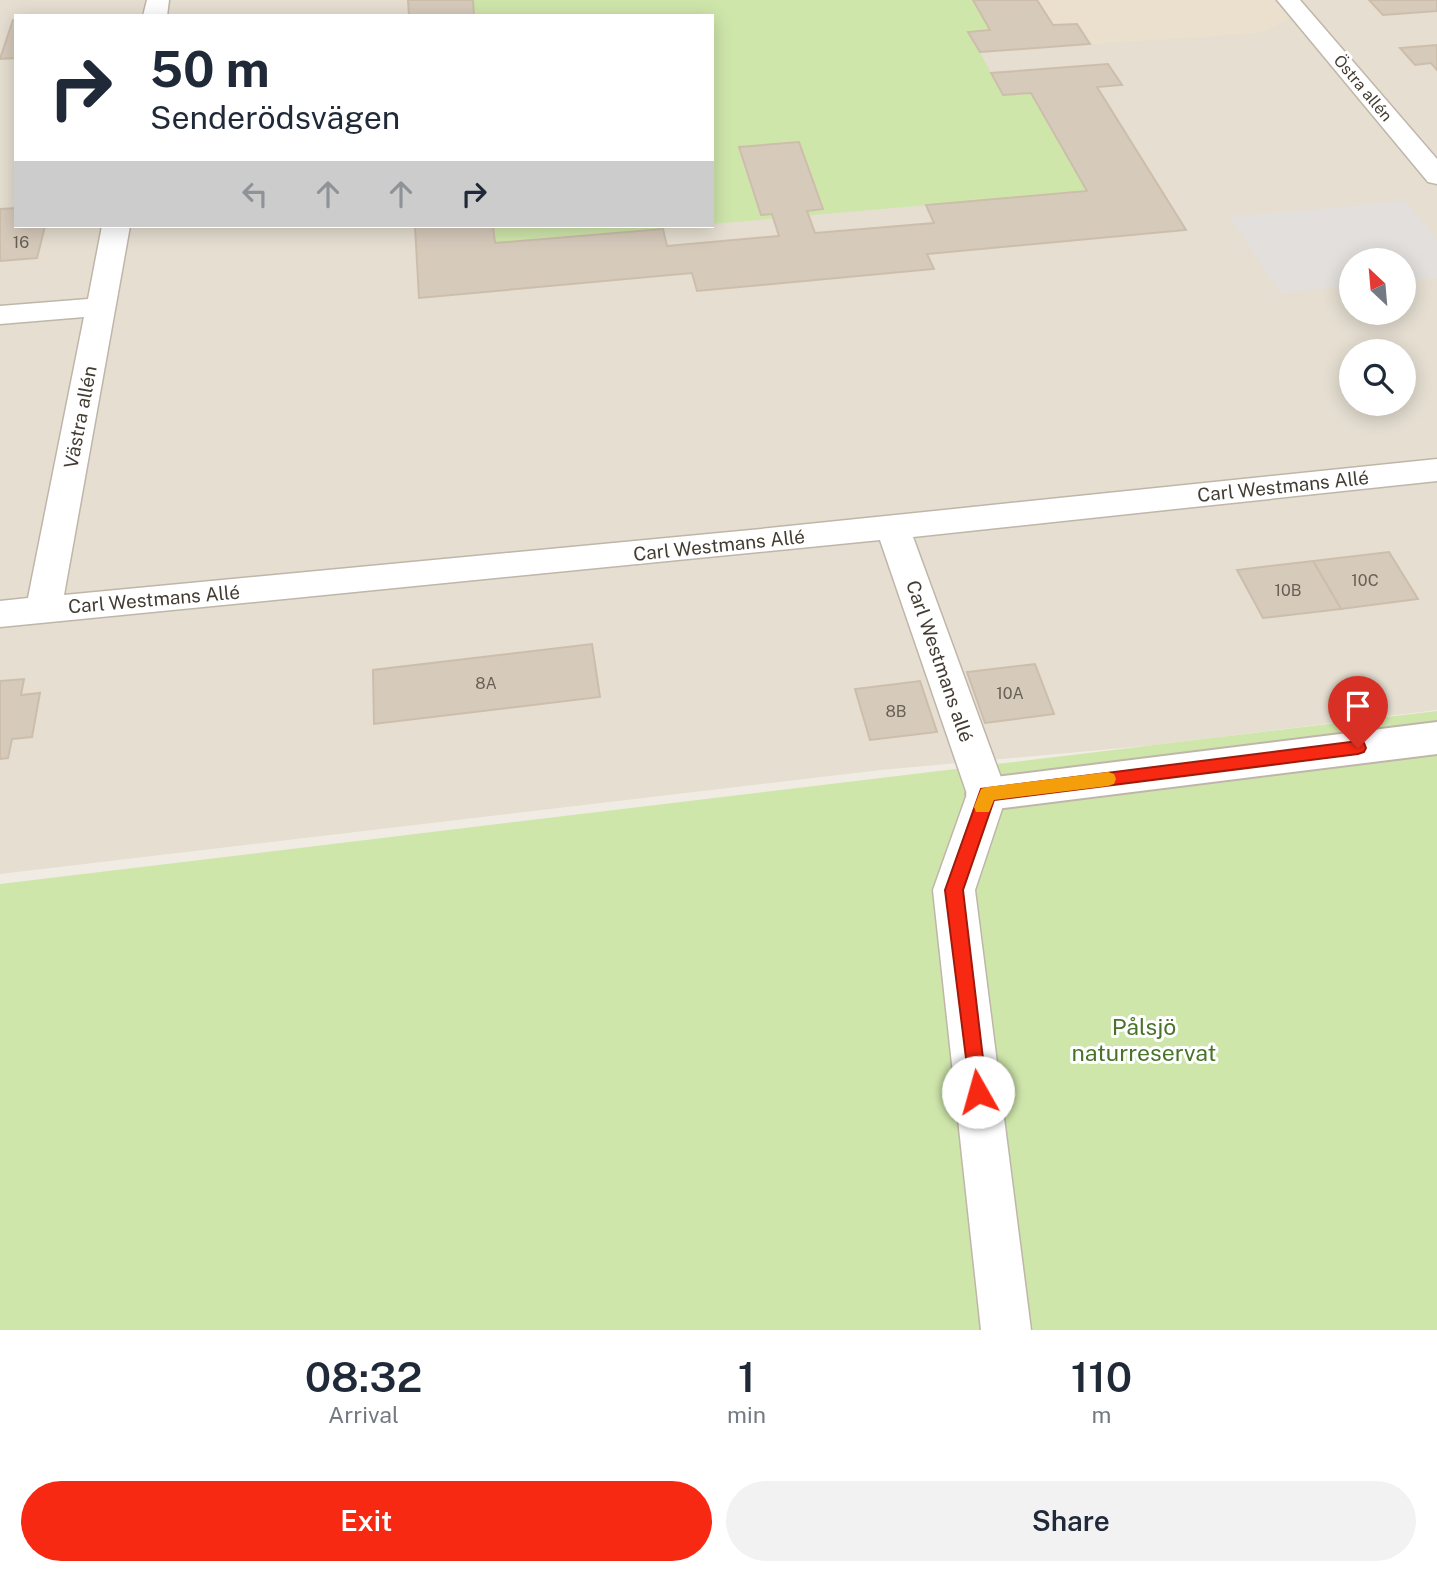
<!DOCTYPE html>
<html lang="en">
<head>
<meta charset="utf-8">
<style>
  body { margin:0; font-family:"Public Sans",sans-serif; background:#f2f2f3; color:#1f2937; height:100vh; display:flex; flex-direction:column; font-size:26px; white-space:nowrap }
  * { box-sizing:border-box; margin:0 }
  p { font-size:23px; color:#747a83 }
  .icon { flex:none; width:38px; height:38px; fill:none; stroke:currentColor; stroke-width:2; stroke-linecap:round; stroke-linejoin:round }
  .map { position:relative; height:1330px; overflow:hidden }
  .drawer { display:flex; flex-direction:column; background:#fff; flex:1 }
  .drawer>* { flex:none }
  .guide { position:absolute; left:14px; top:14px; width:700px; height:214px; border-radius:0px; box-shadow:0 4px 18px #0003; background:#fff; color:#1f2937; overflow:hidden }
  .needle { width:46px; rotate:334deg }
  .tools { position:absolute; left:1339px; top:248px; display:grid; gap:14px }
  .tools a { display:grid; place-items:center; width:77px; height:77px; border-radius:50%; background:#fff; box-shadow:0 4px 18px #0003; font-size:35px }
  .pin { position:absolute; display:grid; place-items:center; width:60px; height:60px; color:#fff; margin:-72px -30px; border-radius:50% 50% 50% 0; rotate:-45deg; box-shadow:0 0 7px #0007 }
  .pin .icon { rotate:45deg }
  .me { position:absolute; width:77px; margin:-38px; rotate:353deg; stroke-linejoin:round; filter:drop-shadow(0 0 5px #0008) }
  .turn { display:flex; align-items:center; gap:24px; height:147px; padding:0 21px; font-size:32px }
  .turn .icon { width:91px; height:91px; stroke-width:2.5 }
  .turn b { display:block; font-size:49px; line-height:60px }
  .lanes { display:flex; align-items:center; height:66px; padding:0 21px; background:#0003; justify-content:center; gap:35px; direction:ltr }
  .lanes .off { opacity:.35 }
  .eta { display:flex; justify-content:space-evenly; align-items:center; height:119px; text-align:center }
  .eta b { font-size:42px; font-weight:600; line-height:49px }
  .cta { display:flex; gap:14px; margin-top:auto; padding:14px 21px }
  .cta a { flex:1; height:80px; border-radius:42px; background:#f82913; color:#fff; font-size:28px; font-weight:600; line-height:80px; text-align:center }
  .cta a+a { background:#f2f2f3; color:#1f2937 }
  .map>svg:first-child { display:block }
  .residential { fill:#e5ded1; fill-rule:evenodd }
  .education { fill:#ebe0cd }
  .green { fill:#cfe6ab }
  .parking { fill:#e2dfdc }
  .building { fill:#d6cabb; stroke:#cdbeac; stroke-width:2 }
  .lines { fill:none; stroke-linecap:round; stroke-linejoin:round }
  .minor-casing { stroke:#bfb6a9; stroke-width:3 }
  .tertiary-casing { stroke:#bfb6a9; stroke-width:4 }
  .minor { fill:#fff; fill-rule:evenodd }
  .tertiary { fill:#fff; fill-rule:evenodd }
  .route { fill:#f82913; stroke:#a11b0c; stroke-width:2 }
  .slow { fill:#f59e0b }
  .labels { text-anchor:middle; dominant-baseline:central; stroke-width:6; stroke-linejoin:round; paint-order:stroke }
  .far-street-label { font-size:16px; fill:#433c33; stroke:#fff }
  .number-label { font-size:16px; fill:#686055 }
  .street-label { font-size:19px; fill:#433c33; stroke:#fff }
  .near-park-label { font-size:23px; fill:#497328; stroke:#fff }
</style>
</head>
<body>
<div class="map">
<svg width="1437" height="1330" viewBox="0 0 1437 1330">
  <rect width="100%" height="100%" fill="#f1ece3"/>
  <path class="residential" d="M 0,0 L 1437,0 L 1437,710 L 1155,745 L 881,770 L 0,874 ZM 16,16 L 712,16 L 712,226 L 16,226 ZM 1351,261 L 1404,261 L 1404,313 L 1351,313 ZM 1351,352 L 1404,352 L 1404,404 L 1351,404 Z"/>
  <path class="education" d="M 973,0 L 1273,0 L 1290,19 L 1261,33 L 980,52 L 968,32 L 989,30 Z"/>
  <g class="green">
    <path d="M 473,0 L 973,0 L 990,30 L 969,32 L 1003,95 L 1031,93 L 1087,191 L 712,224 L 712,16 L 475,16 Z"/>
    <path d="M 493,226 L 694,226 L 495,243 Z"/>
    <path d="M 1437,711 L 1437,1330 L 0,1330 L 0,884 Z"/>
  </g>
  <path class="parking" d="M 1406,201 L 1437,240 L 1437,278 L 1404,281 L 1404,261 L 1351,261 L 1351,286 L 1279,292 L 1229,217 Z"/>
  <g class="building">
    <path d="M 408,0 L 473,0 L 474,16 L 409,16 Z"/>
    <path d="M 973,0 L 1037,0 L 1053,25 L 1077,24 L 1090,44 L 980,52 L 968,32 L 990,30 Z"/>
    <path d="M 1369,0 L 1437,0 L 1437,11 L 1383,15 Z"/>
    <path d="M 13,20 L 16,20 L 16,58 L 0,59 Z"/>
    <path d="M 1437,45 L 1437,70 L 1431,63 L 1415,65 L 1400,48 Z"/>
    <path d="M 1108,64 L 1122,85 L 1097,87 L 1186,230 L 927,254 L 934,269 L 697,291 L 692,273 L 419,298 L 415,226 L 493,226 L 495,243 L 663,229 L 667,246 L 779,236 L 772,214 L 761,215 L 739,147 L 799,142 L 823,209 L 807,211 L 815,233 L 934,223 L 926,205 L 1087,191 L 1031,93 L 1003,95 L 991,73 Z"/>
    <path d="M 16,208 L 16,226 L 45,226 L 37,258 L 0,261 L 0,209 Z"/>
    <path d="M 1389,552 L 1418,599 L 1341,609 L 1313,561 Z"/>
    <path d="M 1313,561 L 1341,609 L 1263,618 L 1237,570 Z"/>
    <path d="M 592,644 L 600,697 L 374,724 L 373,670 Z"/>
    <path d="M 1035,664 L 1054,714 L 985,723 L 967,672 Z"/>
    <path d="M 24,679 L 21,695 L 40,693 L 32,737 L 12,739 L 8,758 L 0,759 L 0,681 Z"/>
    <path d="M 920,681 L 937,732 L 870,740 L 855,689 Z"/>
  </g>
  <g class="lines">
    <defs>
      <g id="minor">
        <path d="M 147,0 L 169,0 L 167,16 L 143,16 Z"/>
        <path d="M 1277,0 L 1300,0 L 1437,159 L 1437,184 L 1428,182 Z"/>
        <path d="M 102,226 L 130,226 L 64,595 L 751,530 L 1437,459 L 1437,481 L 913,537 L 1007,794 L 975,890 L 1031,1330 L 981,1330 L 933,890 L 967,794 L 880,540 L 0,627 L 0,601 L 28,598 L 84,317 L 0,324 L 0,306 L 88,299 Z"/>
      </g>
      <path id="tertiary" d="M 1437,722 L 1437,754 L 987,810 L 972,806 L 966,794 L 972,782 L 987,778 Z"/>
    </defs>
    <use href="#minor" class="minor-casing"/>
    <use href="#tertiary" class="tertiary-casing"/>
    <use href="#minor" class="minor"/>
    <use href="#tertiary" class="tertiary"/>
  </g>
  <path class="route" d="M 1358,741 L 1364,743 L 1366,748 L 1364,752 L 1358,754 L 994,800 L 963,890 L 987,1092 L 985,1098 L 978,1101 L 971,1098 L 945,890 L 981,789 Z"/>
  <path class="slow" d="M 1108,772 L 1114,774 L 1116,779 L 1114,784 L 1108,786 L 994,800 L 989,812 L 976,812 L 974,807 L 981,789 L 987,787 Z"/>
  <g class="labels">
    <g class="far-street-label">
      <text transform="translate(1363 88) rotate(50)">Östra allén</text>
    </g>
    <g class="number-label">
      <text x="21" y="242">16</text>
      <text x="1365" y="580">10C</text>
      <text x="1288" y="590">10B</text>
      <text x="486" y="683">8A</text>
      <text x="1010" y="693">10A</text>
      <text x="896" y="711">8B</text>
    </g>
    <g class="street-label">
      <text transform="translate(80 417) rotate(-79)">Västra allén</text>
      <text transform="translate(1283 486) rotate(-6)">Carl Westmans Allé</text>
      <text transform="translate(719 545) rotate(-6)">Carl Westmans Allé</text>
      <text transform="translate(154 599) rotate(-5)">Carl Westmans Allé</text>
      <text transform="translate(940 661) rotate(71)">Carl Westmans allé</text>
    </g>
    <g class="near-park-label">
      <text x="1144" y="1026">Pålsjö<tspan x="1144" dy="26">naturreservat</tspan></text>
    </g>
  </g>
</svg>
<div class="tools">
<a><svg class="needle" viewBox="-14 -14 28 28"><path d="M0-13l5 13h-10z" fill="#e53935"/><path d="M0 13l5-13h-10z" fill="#747a83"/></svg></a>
<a><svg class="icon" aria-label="search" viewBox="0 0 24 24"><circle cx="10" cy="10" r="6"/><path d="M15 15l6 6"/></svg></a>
</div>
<div class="pin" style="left:1358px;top:748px;background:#d93025"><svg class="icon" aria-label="arrive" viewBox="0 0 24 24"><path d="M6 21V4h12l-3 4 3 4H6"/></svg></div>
<svg class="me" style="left:978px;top:1092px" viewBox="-20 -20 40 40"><circle r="19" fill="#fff"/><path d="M0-13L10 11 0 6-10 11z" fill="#f82913"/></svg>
<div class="guide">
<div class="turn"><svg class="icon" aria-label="right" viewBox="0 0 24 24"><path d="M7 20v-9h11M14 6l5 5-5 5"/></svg><div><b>50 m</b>Senderödsvägen</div></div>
<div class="lanes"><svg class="icon off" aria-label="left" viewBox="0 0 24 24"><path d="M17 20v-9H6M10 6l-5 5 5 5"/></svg><svg class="icon off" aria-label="ahead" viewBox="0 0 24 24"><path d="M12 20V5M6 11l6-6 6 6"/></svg><svg class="icon off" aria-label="ahead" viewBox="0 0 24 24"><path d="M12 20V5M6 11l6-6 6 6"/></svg><svg class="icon" aria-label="right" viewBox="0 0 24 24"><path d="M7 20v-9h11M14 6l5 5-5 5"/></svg></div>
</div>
</div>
<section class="drawer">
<div class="eta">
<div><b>08:32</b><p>Arrival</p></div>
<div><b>1</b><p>min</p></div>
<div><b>110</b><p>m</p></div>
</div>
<div class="cta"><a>Exit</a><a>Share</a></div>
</section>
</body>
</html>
